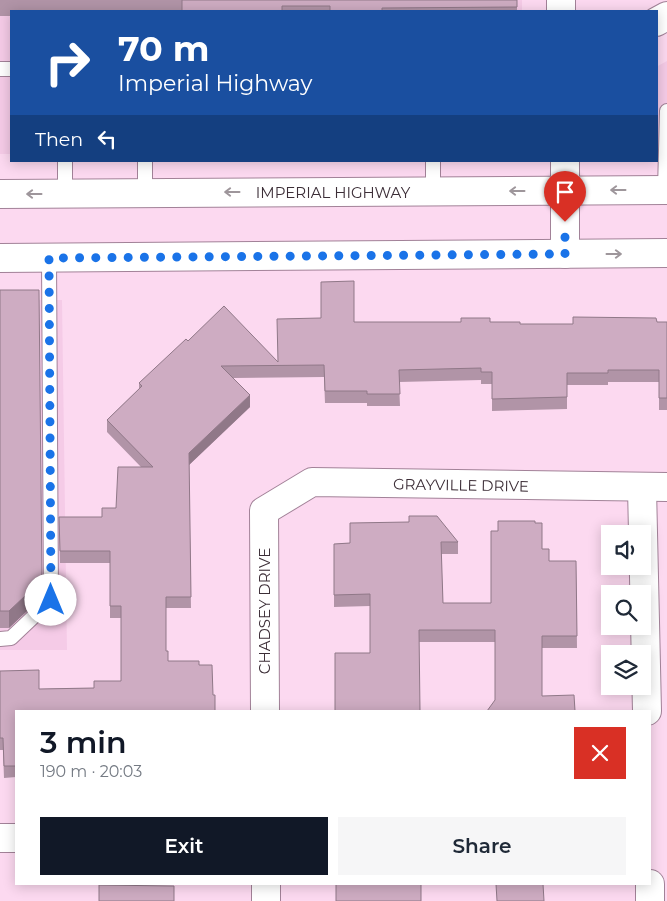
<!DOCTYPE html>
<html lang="en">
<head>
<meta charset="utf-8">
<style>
  body { margin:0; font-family:Montserrat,sans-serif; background:#f6f6f7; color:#1f2937; height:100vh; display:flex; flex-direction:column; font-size:19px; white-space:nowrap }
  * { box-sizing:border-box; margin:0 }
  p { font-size:16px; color:#747a83 }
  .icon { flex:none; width:28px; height:28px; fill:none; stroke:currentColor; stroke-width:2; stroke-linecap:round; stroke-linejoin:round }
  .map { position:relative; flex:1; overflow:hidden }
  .panel { position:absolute; left:15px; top:710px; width:636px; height:175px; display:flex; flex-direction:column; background:#fff; border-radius:0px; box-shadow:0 2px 12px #0003 }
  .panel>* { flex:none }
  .top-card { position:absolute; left:10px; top:10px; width:648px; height:152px; border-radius:0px; box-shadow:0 2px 12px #0003; background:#1a4fa0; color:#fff; overflow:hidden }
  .buttons { position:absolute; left:601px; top:525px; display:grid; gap:10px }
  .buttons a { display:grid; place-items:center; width:50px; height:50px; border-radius:0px; background:#fff; box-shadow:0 2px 12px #0003; font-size:25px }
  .pin { position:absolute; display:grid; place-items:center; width:42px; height:42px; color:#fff; margin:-51px -21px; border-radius:50% 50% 50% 0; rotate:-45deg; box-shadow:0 0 5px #0007 }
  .pin .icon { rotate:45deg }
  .me { position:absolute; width:55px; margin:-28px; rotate:0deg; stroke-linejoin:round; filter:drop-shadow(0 0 4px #0008) }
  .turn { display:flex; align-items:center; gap:18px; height:105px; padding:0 25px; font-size:22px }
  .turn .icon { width:65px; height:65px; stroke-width:2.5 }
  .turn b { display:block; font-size:35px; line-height:42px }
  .then { display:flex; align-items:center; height:48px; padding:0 25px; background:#0003; gap:10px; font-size:19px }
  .round { display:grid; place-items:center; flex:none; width:52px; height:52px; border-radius:0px; background:#f6f6f7 }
  .head { display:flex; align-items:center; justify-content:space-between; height:85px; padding:0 25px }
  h1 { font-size:30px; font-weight:600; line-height:38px; color:#111827 }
  .cta { display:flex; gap:10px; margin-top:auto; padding:10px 25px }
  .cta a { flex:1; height:58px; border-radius:0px; background:#111827; color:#fff; font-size:20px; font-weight:600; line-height:58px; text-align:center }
  .cta a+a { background:#f6f6f7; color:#1f2937 }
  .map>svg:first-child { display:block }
  .built { fill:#f5cbe7 }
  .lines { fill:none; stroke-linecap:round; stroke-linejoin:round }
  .lane-casing { stroke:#a28298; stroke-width:16 }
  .street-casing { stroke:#a28298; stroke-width:30 }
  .primary-casing { stroke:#a28298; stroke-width:30 }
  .lane { stroke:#fff; stroke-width:14 }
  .street { stroke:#fff; stroke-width:28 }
  .primary { stroke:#fff; stroke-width:28 }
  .wall { fill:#b194a7 }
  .shaded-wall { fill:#907888 }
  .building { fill:#ceacc2; stroke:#907888 }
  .oneway { stroke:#9e969b }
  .route { stroke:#1a73e8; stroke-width:9; stroke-dasharray:0 16.2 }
  .labels { text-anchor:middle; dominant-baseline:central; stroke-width:4; stroke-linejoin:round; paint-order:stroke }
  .street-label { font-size:15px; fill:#3c2e37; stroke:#fff }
</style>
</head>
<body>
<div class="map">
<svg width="667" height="901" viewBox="0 0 667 901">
  <rect width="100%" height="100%" fill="#fcd9f0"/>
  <g class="built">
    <path d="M 0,0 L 522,0 L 522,11 L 11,11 L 11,154 L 0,154 Z"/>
    <path d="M 667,61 L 667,146 L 656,146 L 656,67 Z"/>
    <path d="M 0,300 L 62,300 L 67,650 L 0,650 Z"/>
  </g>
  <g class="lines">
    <defs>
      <g id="lane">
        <path d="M 0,69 L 11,69"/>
        <path d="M 433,161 L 433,191"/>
        <path d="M 665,190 L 667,111"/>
        <path d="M 145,193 L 145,161"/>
        <path d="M 65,194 L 65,161"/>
        <path d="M 0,639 L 11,638 L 51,600 L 49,258"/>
      </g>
      <g id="street">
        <path d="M 561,0 L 561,11"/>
        <path d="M 656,22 L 667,16"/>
        <path d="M 565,161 L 565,254"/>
        <path d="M 642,488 L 647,711"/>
        <path d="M 265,711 L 264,511 L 312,482 L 667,487"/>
        <path d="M 0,838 L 16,838"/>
        <path d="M 266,884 L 266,901"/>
        <path d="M 650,884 L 650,901"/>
      </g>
      <g id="primary">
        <path d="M 0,194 L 667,190"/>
        <path d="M 0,258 L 667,253"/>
      </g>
    </defs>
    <use href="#lane" class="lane-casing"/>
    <use href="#street" class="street-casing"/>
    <use href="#primary" class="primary-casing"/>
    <use href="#lane" class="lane"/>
    <use href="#street" class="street"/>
    <use href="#primary" class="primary"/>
  </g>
  <g class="wall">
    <path d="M 0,0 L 517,0 L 517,11 L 11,11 L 11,16 L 0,16 Z"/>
    <path d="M 0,290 L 42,597 L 9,628 L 0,628 Z"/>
    <path d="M 354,322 L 490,322 L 520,324 L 573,324 L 667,322 L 667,410 L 659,410 L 659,382 L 608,382 L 608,385 L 567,385 L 567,409 L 492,411 L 492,384 L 481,384 L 481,380 L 399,382 L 400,406 L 367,406 L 367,403 L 325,403 L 324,377 L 233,378 L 250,407 L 189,465 L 191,608 L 166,608 L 166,651 L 168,661 L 199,661 L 16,711 L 16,777 L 4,778 L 3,750 L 0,750 L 0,671 L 39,689 L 94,688 L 121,681 L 121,618 L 110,618 L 110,563 L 60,563 L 59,517 L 102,517 L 116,508 L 141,467 L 107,432 L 107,420 L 139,389 L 139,383 L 188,341 L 277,362 Z"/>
    <path d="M 498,521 L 535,523 L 542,549 L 549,561 L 576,561 L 577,648 L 542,648 L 495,700 L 495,642 L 419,642 L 370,653 L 370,606 L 334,607 L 334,544 L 350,543 L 458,542 L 458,554 L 441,554 L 443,603 L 491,603 L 498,531 Z"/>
  </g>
  <g class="shaded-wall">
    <path d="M 250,395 L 250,407 L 189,465 L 189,453 Z"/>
    <path d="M 42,580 L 42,597 L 9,628 L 9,611 Z"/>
  </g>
  <g class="building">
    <path d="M 182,0 L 517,0 L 517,7 L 382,8 L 382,11 L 330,11 L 330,6 L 282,6 L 282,11 L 182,11 Z"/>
    <path d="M 354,281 L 354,322 L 461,322 L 461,318 L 490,318 L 490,322 L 520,322 L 520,324 L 573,324 L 573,317 L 656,318 L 657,322 L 667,322 L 667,398 L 659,398 L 659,370 L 608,370 L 608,373 L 567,373 L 567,397 L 492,399 L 492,372 L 481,372 L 481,368 L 399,370 L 400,394 L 367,394 L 367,391 L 325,391 L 324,365 L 221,366 L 250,395 L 189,453 L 191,597 L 166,597 L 166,651 L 168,651 L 168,661 L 199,661 L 199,665 L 212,665 L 213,695 L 215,695 L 215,711 L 16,711 L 16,766 L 4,766 L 3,738 L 0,738 L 0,671 L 39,670 L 39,689 L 94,688 L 94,681 L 121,681 L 121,606 L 110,606 L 110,551 L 60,551 L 59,517 L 102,517 L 102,508 L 116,508 L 118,467 L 153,467 L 107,420 L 142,386 L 139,383 L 186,339 L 188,341 L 224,306 L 278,362 L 277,319 L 321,318 L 321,282 Z"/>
    <path d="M 0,290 L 39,290 L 42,580 L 9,611 L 0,611 Z"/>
    <path d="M 409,516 L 437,516 L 458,542 L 441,542 L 443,603 L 491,603 L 491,531 L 498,531 L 498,521 L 535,521 L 535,523 L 542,523 L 542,549 L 549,549 L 549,561 L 576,561 L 577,636 L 542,636 L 542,696 L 574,695 L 575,711 L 487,711 L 495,700 L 495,630 L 419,630 L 420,711 L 335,711 L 335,653 L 370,653 L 370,594 L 334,595 L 334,544 L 350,543 L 350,523 L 409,522 Z"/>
    <rect x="336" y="884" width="85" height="17"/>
    <path d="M 496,884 L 543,884 L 544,901 L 497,901 Z"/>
    <path d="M 99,885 L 174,886 L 174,901 L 99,901 Z"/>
  </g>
  <defs><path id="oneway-shaft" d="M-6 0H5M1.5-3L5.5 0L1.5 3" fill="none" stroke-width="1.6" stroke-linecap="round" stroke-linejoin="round" transform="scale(1.25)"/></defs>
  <g class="oneway">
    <use href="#oneway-shaft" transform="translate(618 190) rotate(180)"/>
    <use href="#oneway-shaft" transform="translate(517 191) rotate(180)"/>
    <use href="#oneway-shaft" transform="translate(232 192) rotate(180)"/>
    <use href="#oneway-shaft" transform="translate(34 194) rotate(180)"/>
    <use href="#oneway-shaft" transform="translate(614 254)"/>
  </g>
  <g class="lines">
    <path class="route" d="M 51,600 L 49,258 L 565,254 L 565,222"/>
  </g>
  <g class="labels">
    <g class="street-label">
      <text x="333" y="192">IMPERIAL HIGHWAY</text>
      <text transform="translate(461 485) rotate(1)">GRAYVILLE DRIVE</text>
      <text transform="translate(264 611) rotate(-90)">CHADSEY DRIVE</text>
    </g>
  </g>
</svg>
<div class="buttons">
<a><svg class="icon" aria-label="sound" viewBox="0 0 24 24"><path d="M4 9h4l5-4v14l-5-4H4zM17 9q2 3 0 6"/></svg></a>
<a><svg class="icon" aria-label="search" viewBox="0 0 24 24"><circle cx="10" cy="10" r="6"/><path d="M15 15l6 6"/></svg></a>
<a><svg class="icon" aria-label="layers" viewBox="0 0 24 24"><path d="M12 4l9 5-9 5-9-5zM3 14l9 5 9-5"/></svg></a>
</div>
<div class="pin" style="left:565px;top:222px;background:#d93025"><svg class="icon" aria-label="arrive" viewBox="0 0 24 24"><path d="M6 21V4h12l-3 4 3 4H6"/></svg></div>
<svg class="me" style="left:51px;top:600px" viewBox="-20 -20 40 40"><circle r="19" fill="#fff"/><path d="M0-13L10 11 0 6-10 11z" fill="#1a73e8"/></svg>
<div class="top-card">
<div class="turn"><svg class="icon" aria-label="right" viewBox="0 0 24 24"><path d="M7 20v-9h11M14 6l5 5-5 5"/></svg><div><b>70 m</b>Imperial Highway</div></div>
<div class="then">Then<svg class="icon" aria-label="left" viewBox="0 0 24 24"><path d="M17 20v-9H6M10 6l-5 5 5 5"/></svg></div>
</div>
<section class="panel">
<div class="head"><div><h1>3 min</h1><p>190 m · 20:03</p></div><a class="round" style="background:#d93025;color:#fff"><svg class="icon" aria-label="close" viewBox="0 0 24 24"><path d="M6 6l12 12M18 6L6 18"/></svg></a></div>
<div class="cta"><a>Exit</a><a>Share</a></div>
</section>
</div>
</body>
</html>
